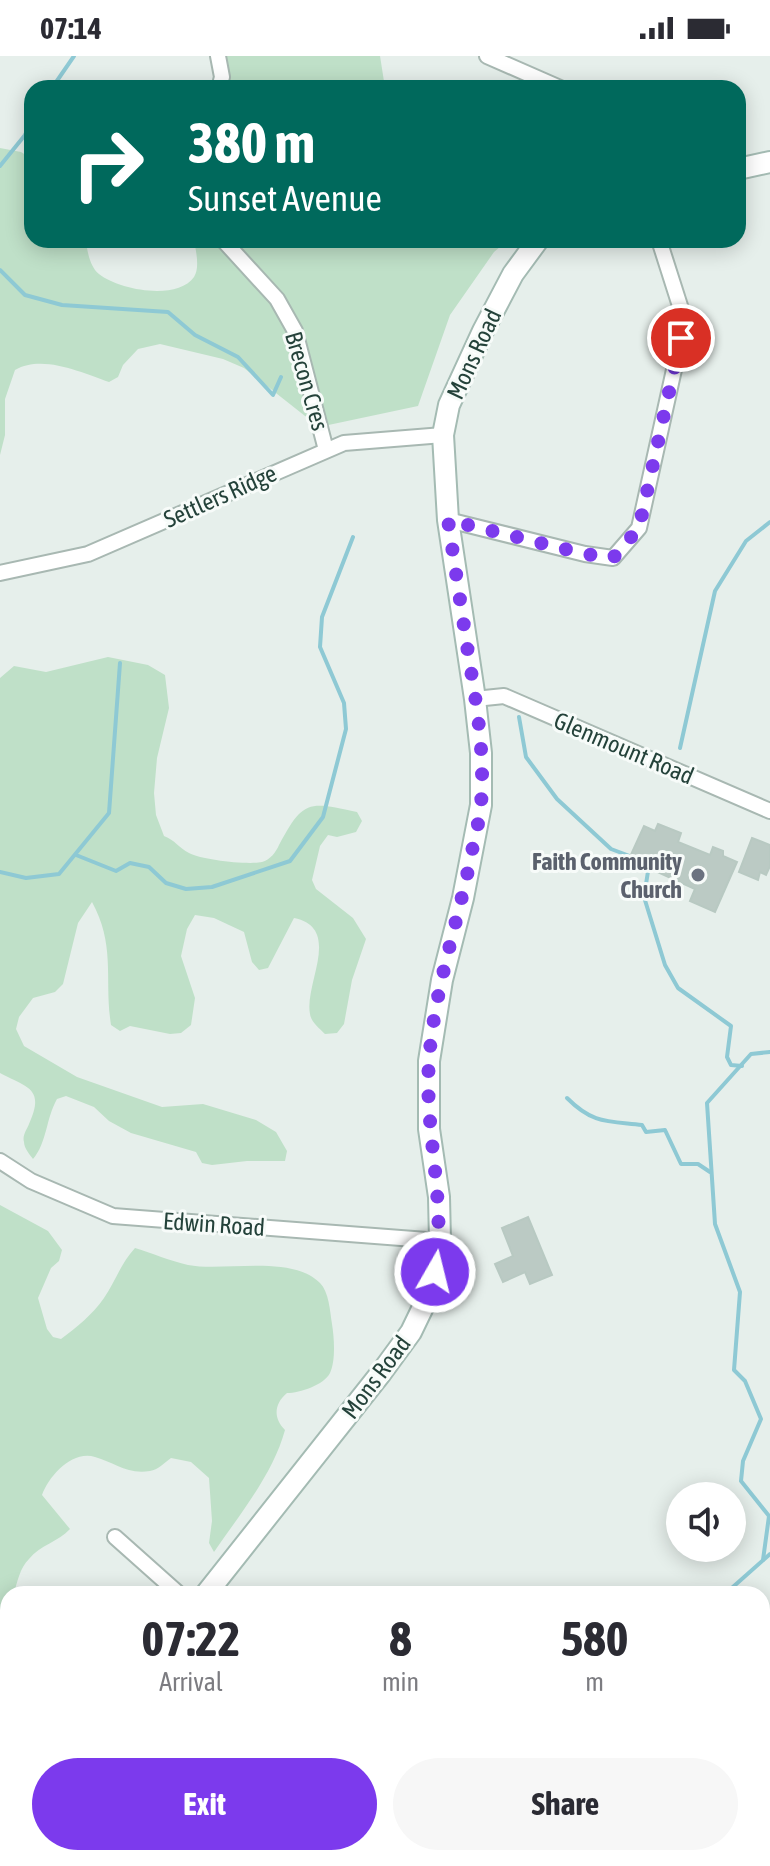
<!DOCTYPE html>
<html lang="en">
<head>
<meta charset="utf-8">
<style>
  body { margin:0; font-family:"Asap Condensed",sans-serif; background:#f7f7f7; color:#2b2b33; height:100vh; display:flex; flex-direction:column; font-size:30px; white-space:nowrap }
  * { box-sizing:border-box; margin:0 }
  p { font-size:26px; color:#7c7c81 }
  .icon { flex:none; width:44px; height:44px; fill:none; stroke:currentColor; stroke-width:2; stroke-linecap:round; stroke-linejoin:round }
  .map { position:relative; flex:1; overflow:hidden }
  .sheet { position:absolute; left:0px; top:1530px; width:770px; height:280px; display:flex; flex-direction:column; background:#fff; border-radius:24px 24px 0 0; box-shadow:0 4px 20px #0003 }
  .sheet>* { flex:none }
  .hud { position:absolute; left:24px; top:24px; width:722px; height:168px; border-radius:24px; box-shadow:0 4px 20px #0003; background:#00695c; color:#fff; overflow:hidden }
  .fabs { position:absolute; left:666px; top:1426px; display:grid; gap:16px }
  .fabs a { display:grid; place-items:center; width:80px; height:80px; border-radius:50%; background:#fff; box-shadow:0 4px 20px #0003; font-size:40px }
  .pin { position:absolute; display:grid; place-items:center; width:68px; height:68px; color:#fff; margin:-34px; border:4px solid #fff; border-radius:50%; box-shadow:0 2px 8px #0007 }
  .me { position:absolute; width:88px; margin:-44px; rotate:8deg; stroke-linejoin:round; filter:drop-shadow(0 0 6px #0008) }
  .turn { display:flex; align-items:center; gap:28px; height:168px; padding:0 32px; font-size:36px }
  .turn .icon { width:104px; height:104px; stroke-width:2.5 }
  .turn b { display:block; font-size:56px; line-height:68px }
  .eta { display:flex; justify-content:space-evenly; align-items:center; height:136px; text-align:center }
  .eta b { font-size:48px; font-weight:700; line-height:56px }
  .action { display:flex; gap:16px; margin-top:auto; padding:16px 32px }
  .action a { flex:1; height:92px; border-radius:48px; background:#7c3aed; color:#fff; font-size:32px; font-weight:700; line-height:92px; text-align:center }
  .action a+a { background:#f7f7f7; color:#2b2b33 }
  .status { display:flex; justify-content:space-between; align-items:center; height:56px; padding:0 40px; background:#fff; direction:ltr }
  .status svg { height:22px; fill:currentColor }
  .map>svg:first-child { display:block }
  .green { fill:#bfe0c8 }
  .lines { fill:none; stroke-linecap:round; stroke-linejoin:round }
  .stream { stroke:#8ec9d4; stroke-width:4 }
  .building { fill:#bbcac4; stroke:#b8c9c2; stroke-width:2 }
  .service-casing { stroke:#a8b8b2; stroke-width:11 }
  .minor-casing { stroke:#a8b8b2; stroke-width:18 }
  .secondary-casing { stroke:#a4bbb3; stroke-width:24 }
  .service { stroke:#fff; stroke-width:7 }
  .minor { stroke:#fff; stroke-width:14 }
  .secondary { stroke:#fff; stroke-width:20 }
  .route { stroke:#7c3aed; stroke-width:14; stroke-dasharray:0 25.2 }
  .worship-dot { fill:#6b7280; stroke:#f7fbf9; stroke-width:3 }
  .labels { text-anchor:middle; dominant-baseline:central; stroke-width:6; stroke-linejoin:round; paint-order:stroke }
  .street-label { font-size:24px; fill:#24423a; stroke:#f7fbf9 }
  .worship-label { font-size:24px; font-weight:bold; fill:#5b616d; stroke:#f7fbf9; text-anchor:end }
</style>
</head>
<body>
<div class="status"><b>07:14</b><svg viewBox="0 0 49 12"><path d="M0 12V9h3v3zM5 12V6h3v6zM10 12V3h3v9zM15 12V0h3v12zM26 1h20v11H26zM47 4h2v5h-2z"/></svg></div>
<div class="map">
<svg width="770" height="1810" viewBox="0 0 770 1810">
  <rect width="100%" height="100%" fill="#e6efeb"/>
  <g class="green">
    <path d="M 221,0 L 380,0 L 385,32 L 271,32 L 233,28 L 226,22 Z"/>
    <path d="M 0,92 L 21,96 L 32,103 L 32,184 L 86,184 C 87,195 90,211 99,218 C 119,234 177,245 194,221 C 200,212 196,195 194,184 L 508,184 L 494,196 L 450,259 L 418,350 L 319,371 L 244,312 L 223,303 L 160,288 L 138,293 L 123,309 L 118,321 L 109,326 C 82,317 43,298 15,314 L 5,343 L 5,379 L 0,399 Z"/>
    <path d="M 108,601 L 148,609 L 165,619 L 169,652 L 157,702 L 154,737 L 156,759 L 164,780 C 175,784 179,792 189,797 C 202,804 248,809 262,806 C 270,804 276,796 279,789 C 303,744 308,745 357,756 L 362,765 L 356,776 L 337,781 L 328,779 L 320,790 L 312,824 L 316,833 L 353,862 L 366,883 L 352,924 L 344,968 L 337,977 L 325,978 C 319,972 311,966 310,958 C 304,928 343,872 294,862 L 268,912 L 259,914 L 252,906 L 244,876 L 214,862 L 195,859 L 187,873 L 181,900 L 195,942 L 191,969 L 181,977 L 170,978 L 130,970 L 120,975 L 111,969 C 104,924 116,890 92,846 L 78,867 L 63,928 L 55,936 L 33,942 L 19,961 L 16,973 L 24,990 L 77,1021 L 162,1051 L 203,1048 L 256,1064 L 276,1076 L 287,1095 L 285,1105 L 247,1105 L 212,1109 L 202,1107 L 196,1096 L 131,1077 L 109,1065 L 94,1051 L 66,1040 L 57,1043 C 46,1062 47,1087 33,1103 C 30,1099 24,1092 24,1086 C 22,1080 27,1073 29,1068 C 45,1032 28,1032 0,1017 L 0,622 L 14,610 L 46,616 Z"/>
    <path d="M 0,1149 L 48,1175 L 62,1194 L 59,1205 L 51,1212 L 38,1242 L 47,1273 L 53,1281 L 61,1283 C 77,1271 92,1259 104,1242 C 115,1226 121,1207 135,1192 C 152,1197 170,1205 188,1209 C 224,1216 291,1198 320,1227 C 329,1236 330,1255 332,1268 C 334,1281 336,1304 330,1317 C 324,1329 300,1337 287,1337 C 274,1348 273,1362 285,1374 C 273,1418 240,1458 214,1496 L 209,1487 L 212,1465 L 209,1422 L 191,1406 L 171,1402 C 164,1407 158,1414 150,1415 C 127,1419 114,1406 95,1401 C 72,1394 49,1420 42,1439 L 70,1473 C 58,1486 40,1489 29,1503 C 20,1512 17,1526 14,1538 L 8,1538 L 8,1718 L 3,1710 L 0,1691 Z"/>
  </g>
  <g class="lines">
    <g class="stream">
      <path d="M 52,32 L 74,0"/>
      <path d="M 0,110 L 25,79 L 32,65"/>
      <path d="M 0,214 L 25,239 L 62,249 L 168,256 L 195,279 L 238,301 L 273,339 L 281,321"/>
      <path d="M 519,661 L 526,701 L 557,743 L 611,793 L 635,802"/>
      <path d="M 680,692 L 715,535 L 746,485 L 770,466"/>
      <path d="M 76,799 L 116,815 L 130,807 L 149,811 L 166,827 L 186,833 L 212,831 L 290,805 L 323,761 L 346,673 L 344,647 L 320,591 L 322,561 L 353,481"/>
      <path d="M 649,809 L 644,841 L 665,909 L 678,932 L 731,970 L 727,1001 L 731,1009 L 742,1010"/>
      <path d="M 0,816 L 26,822 L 59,818 L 109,757 L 120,607"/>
      <path d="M 567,1042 C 593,1068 607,1065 642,1069 L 646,1076 L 665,1074 L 681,1108 L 698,1108 L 710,1116"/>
      <path d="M 763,1504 L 769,1460 L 741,1425 L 743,1405 L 761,1363 L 745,1325 L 734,1314 L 740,1236 L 715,1168 L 707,1047 L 751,998 L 770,996"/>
      <path d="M 725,1538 L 770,1498"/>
      <path d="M 0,1647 L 8,1657"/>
      <path d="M 762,1740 L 770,1743"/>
      <path d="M 299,1802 L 299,1810"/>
    </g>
  </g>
  <g class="building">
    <path d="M 658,768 L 681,777 L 678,786 L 710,799 L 713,791 L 723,795 L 723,800 L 737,806 L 715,856 L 690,845 L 695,833 L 629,803 L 644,770 L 655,775 Z"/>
    <path d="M 752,782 L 770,789 L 770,810 L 766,819 L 760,816 L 758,824 L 739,816 Z"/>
    <path d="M 528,1161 L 552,1219 L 530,1228 L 525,1216 L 503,1226 L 495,1208 L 513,1200 L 502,1172 Z"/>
  </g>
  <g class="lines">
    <defs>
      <path id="service" d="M 0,1806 L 26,1806"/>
      <g id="minor">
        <path d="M 218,0 L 222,21 L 219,32"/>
        <path d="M 487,0 L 560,32"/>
        <path d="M 223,184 L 277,243 L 295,275 L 326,394"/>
        <path d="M 448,464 L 585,498 L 613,502 L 639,472 L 681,282 L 681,253 L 659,184"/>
        <path d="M 0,517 L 88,498 L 344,387 L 443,379"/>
        <path d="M 475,643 L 504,640 L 770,755"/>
        <path d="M 0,1105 L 31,1125 L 113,1160 L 440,1185"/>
        <path d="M 115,1481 L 179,1538"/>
      </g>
      <g id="secondary">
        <path d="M 738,113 L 770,106"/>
        <path d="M 206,1538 L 381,1317 L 411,1276 L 425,1247 L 435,1216 L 440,1185 L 439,1141 L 429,1073 L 429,1005 L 442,924 L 463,842 L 481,749 L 481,697 L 475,643 L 448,464 L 443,379 L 449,349 L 483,275 L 513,218 L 538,184"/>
        <path d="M 26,1810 L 32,1802"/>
      </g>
    </defs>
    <use href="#service" class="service-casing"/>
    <use href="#minor" class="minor-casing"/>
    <use href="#secondary" class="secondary-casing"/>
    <use href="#service" class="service"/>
    <use href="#minor" class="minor"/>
    <use href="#secondary" class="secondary"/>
  </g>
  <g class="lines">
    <path class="route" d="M 435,1216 C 447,1146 424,1076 429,1005 C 434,932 460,861 473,790 C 476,776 480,762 481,748 C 485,700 477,650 469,603 C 462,557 455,511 448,464 L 585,498 L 613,502 L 639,472 L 681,282"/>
  </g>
  <circle class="worship-dot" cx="698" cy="819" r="8"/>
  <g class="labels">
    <g class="street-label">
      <text transform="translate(474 298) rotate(-65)">Mons Road</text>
      <text transform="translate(307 325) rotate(74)">Brecon Cres</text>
      <text transform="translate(220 440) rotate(-24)">Settlers Ridge</text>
      <text transform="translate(624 692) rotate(23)">Glenmount Road</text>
      <text transform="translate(214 1168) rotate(4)">Edwin Road</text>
      <text transform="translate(376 1321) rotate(-53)">Mons Road</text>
    </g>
    <g class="worship-label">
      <text x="682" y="805">Faith Community<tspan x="682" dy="28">Church</tspan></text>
    </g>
  </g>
</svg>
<div class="fabs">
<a><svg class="icon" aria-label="sound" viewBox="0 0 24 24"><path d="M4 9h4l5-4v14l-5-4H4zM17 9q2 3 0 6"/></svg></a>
</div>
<div class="pin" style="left:681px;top:282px;background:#d93025"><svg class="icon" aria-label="arrive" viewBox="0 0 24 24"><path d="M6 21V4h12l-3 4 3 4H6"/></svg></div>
<svg class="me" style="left:435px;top:1216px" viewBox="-20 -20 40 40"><circle r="17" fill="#7c3aed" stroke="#fff" stroke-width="3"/><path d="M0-11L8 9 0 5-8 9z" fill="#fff"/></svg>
<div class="hud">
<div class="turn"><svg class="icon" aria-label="right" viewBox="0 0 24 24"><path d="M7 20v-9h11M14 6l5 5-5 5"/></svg><div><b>380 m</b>Sunset Avenue</div></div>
</div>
<section class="sheet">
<div class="eta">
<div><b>07:22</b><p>Arrival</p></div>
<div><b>8</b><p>min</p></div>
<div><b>580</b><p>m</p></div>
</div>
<div class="action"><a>Exit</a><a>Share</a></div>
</section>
</div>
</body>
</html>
